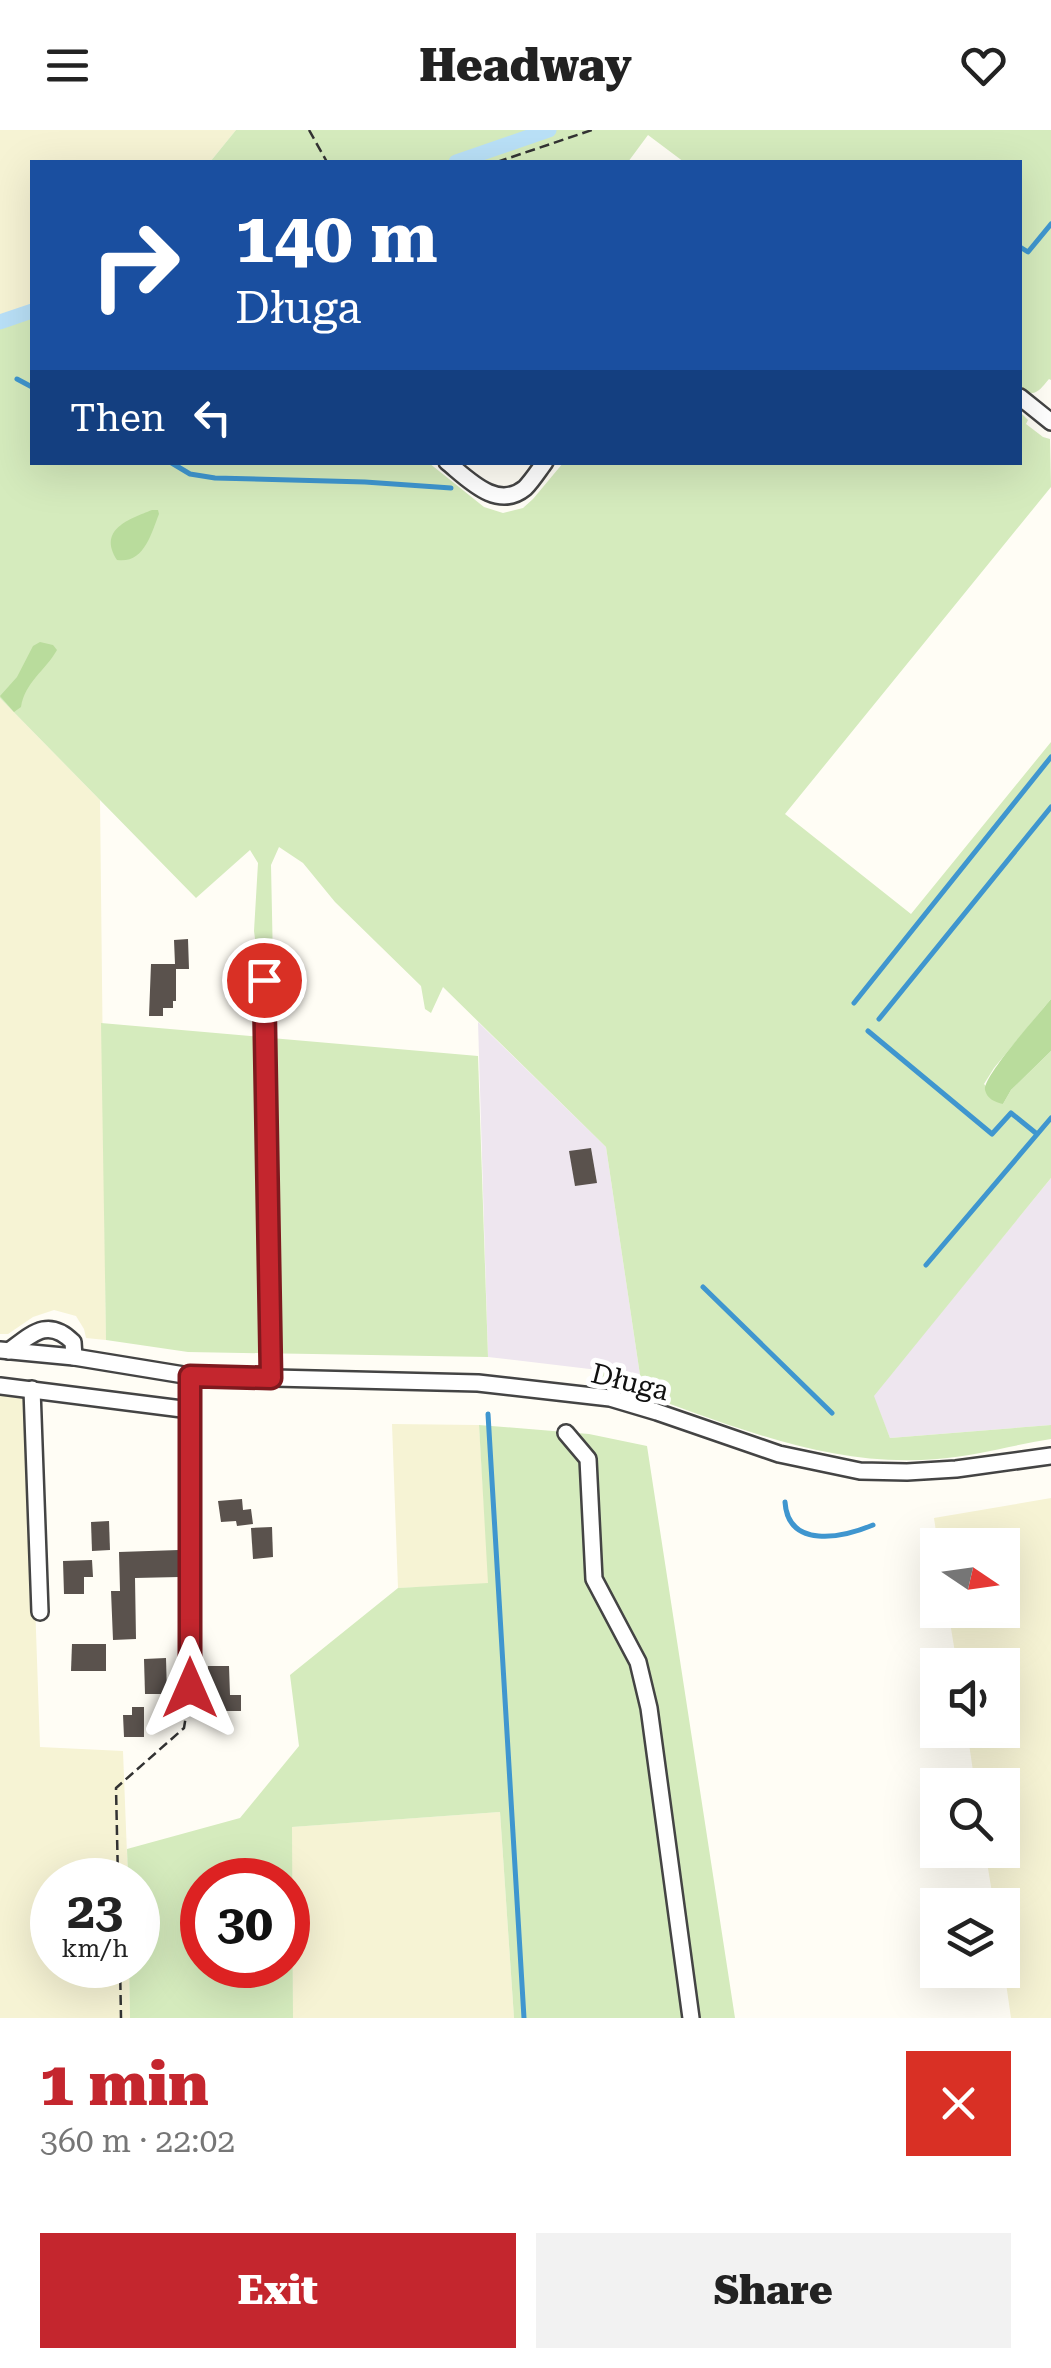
<!DOCTYPE html>
<html lang="en">
<head>
<meta charset="utf-8">
<style>
  body { margin:0; font-family:"Roboto Serif",serif; background:#f2f2f2; color:#222; height:100vh; display:flex; flex-direction:column; font-size:38px; white-space:nowrap }
  * { box-sizing:border-box; margin:0 }
  p { font-size:32px; color:#767676 }
  .icon { flex:none; width:55px; height:55px; fill:none; stroke:currentColor; stroke-width:2; stroke-linecap:round; stroke-linejoin:round }
  .map { position:relative; height:1888px; overflow:hidden }
  .sheet { display:flex; flex-direction:column; background:#fff; flex:1 }
  .sheet>* { flex:none }
  .guide { position:absolute; left:30px; top:30px; width:992px; height:305px; border-radius:0px; box-shadow:0 10px 40px #0002; background:#1a4fa0; color:#fff; overflow:hidden }
  .needle { width:65px; rotate:103deg }
  .fabs { position:absolute; left:920px; top:1398px; display:grid; gap:20px }
  .fabs a { display:grid; place-items:center; width:100px; height:100px; border-radius:0px; background:#fff; box-shadow:0 10px 40px #0002; font-size:50px }
  .speed { position:absolute; left:30px; top:1728px; display:flex; gap:20px; font-size:50px; font-weight:700; text-align:center }
  .speed>* { display:grid; place-content:center; width:130px; height:130px; border-radius:50%; background:#fff; box-shadow:0 10px 40px #0002; line-height:1 }
  .speed small { font-size:25px; font-weight:400 }
  .speed .limit { border:15px solid #d22; background:#fff; color:#111 }
  .pin { position:absolute; display:grid; place-items:center; width:85px; height:85px; color:#fff; margin:-42px; border:5px solid #fff; border-radius:50%; box-shadow:0 2px 10px #0007 }
  .me { position:absolute; width:110px; margin:-55px; rotate:0deg; stroke-linejoin:round; filter:drop-shadow(0 0 8px #0008) }
  .turn { display:flex; align-items:center; gap:35px; height:210px; padding:0 40px; font-size:45px }
  .turn .icon { width:130px; height:130px; stroke-width:2.5 }
  .turn b { display:block; font-size:70px; line-height:85px }
  .then { display:flex; align-items:center; height:95px; padding:0 40px; background:#0003; gap:20px; font-size:38px }
  .round { display:grid; place-items:center; flex:none; width:105px; height:105px; border-radius:0px; background:#f2f2f2 }
  .head { display:flex; align-items:center; justify-content:space-between; height:170px; padding:0 40px }
  h1 { font-size:60px; font-weight:800; line-height:75px; color:#c4262e }
  .primary-button { display:flex; gap:20px; margin-top:auto; padding:20px 40px }
  .primary-button a { flex:1; height:115px; border-radius:0px; background:#c4262e; color:#fff; font-size:40px; font-weight:800; line-height:115px; text-align:center }
  .primary-button a+a { background:#f2f2f2; color:#222 }
  header { display:flex; justify-content:space-between; align-items:center; height:130px; padding:0 40px; background:#fff; font-size:45px; font-weight:800 }
  .map>svg:first-child { display:block }
  .industrial { fill:#eee6ef }
  .farmland { fill:#f6f3d4 }
  .green { fill:#d5ebbd; fill-rule:evenodd }
  .forest { fill:#b9dc9c }
  .lines { fill:none; stroke-linecap:round; stroke-linejoin:round }
  .stream { stroke:#3f96cf; stroke-width:5 }
  .canal { stroke:#b9e0f7; stroke-width:15 }
  .building { fill:#5a524d }
  .minor-casing { stroke:#444; stroke-width:20 }
  .path { stroke:#333; stroke-width:2.5; stroke-dasharray:10 5; stroke-linecap:butt }
  .minor { stroke:#fff; stroke-width:15 }
  .route-casing { stroke:#7f191e; stroke-width:25 }
  .route { stroke:#c4262e; stroke-width:18 }
  .labels { text-anchor:middle; dominant-baseline:central; stroke-width:10; stroke-linejoin:round; paint-order:stroke }
  .street-label { font-size:28px; fill:#111; stroke:#fff }
</style>
</head>
<body>
<header><svg class="icon" aria-label="menu" viewBox="0 0 24 24"><path d="M4 6h16M4 12h16M4 18h16"/></svg>Headway<svg class="icon" aria-label="heart" viewBox="0 0 24 24"><path d="M12 20l-8-8c-3-5 5-10 8-4 3-6 11-1 8 4z"/></svg></header>
<div class="map">
<svg width="1051" height="1888" viewBox="0 0 1051 1888">
  <rect width="100%" height="100%" fill="#fffdf5"/>
  <g class="industrial">
    <path d="M 478,892 L 606,1017 L 640,1245 L 488,1227 Z"/>
    <path d="M 1051,1048 L 1051,1295 L 890,1308 L 873,1266 Z"/>
  </g>
  <g class="farmland">
    <path d="M 0,0 L 236,0 L 210,32 L 32,32 L 32,182 L 29,179 L 0,189 Z"/>
    <path d="M 0,568 L 100,670 L 106,1210 L 86,1208 L 84,1199 L 76,1186 L 54,1180 L 33,1187 L 8,1204 L 0,1204 Z"/>
    <path d="M 0,1264 L 28,1268 L 40,1617 L 123,1621 L 128,1750 L 52,1750 L 52,1835 L 129,1835 L 130,1888 L 0,1888 Z"/>
    <path d="M 392,1294 L 479,1295 L 489,1454 L 398,1458 Z"/>
    <path d="M 1051,1368 L 1051,1888 L 1011,1888 L 1003,1832 L 1002,1775 L 994,1775 L 985,1720 L 1002,1720 L 1002,1655 L 975,1655 L 967,1600 L 1002,1600 L 1002,1535 L 957,1535 L 948,1480 L 1002,1480 L 1002,1415 L 938,1415 L 934,1388 Z"/>
    <path d="M 500,1682 L 514,1888 L 293,1888 L 291,1697 Z"/>
  </g>
  <g class="green">
    <path d="M 236,0 L 1051,0 L 1051,250 L 1049,249 C 1039,261 1034,269 1020,257 L 1020,32 L 684,32 L 648,5 L 628,32 L 210,32 Z"/>
    <path d="M 32,184 L 32,332 L 429,333 L 484,377 L 503,383 L 523,378 L 533,369 L 563,333 L 1020,332 L 1020,282 L 1028,290 L 1026,294 L 1043,307 L 1050,309 L 1051,357 L 785,684 L 911,784 L 1051,612 L 1051,869 L 994,938 L 984,954 L 1003,974 L 1011,960 L 1051,921 L 1051,1048 L 874,1266 L 890,1308 L 1051,1295 L 1051,1309 C 1013,1315 975,1326 937,1329 C 827,1339 724,1292 622,1257 L 601,1247 L 596,1240 L 640,1245 L 606,1017 L 443,857 L 431,883 L 425,879 L 421,856 L 335,772 L 303,733 L 279,717 L 271,735 L 273,832 L 277,849 L 258,831 L 254,801 L 258,733 L 250,720 L 196,768 L 0,568 L 0,195 Z"/>
    <path d="M 101,893 L 478,926 L 488,1227 L 188,1222 L 106,1210 Z"/>
    <path d="M 479,1295 L 589,1304 L 647,1316 L 735,1888 L 514,1888 L 500,1682 L 292,1697 L 293,1888 L 130,1888 L 129,1835 L 138,1835 L 138,1750 L 128,1750 L 127,1719 L 240,1688 L 299,1616 L 290,1545 L 398,1458 L 488,1453 ZM 202,1750 L 288,1750 L 288,1835 L 202,1835 Z"/>
  </g>
  <g class="forest">
    <path d="M 152,380 L 158,380 L 159,384 C 151,404 144,434 117,430 C 97,399 130,389 152,380 Z"/>
    <path d="M 40,512 L 53,515 L 57,520 C 45,541 25,552 21,577 L 14,582 L 0,566 L 17,547 L 33,516 Z"/>
    <path d="M 1051,869 L 1051,921 L 1011,960 L 1003,974 C 995,972 987,969 985,960 C 982,947 1040,883 1051,869 Z"/>
  </g>
  <g class="lines">
    <g class="stream">
      <path d="M 1020,117 L 1028,122 L 1051,94"/>
      <path d="M 17,249 L 32,257"/>
      <path d="M 170,332 L 190,344 L 215,348 L 365,352 L 451,358"/>
      <path d="M 854,873 L 1051,627"/>
      <path d="M 879,889 L 1051,677"/>
      <path d="M 868,901 L 992,1004 L 1011,983 L 1037,1004"/>
      <path d="M 926,1135 L 1051,988"/>
      <path d="M 703,1157 L 832,1283"/>
      <path d="M 488,1284 L 524,1888"/>
      <path d="M 785,1372 C 788,1419 842,1408 873,1395"/>
    </g>
    <g class="canal">
      <path d="M 456,32 L 549,0"/>
      <path d="M 0,192 L 32,181"/>
    </g>
  </g>
  <g class="building">
    <path d="M 188,809 L 189,839 L 176,839 L 176,871 L 173,871 L 173,878 L 163,878 L 163,886 L 149,886 L 151,834 L 175,834 L 174,810 Z"/>
    <path d="M 591,1018 L 597,1053 L 575,1056 L 569,1021 Z"/>
    <path d="M 242,1369 L 243,1380 L 251,1379 L 253,1394 L 237,1396 L 236,1391 L 221,1392 L 218,1371 Z"/>
    <path d="M 109,1391 L 110,1420 L 92,1421 L 91,1392 Z"/>
    <path d="M 272,1397 L 273,1427 L 253,1429 L 251,1398 Z"/>
    <path d="M 179,1420 L 179,1447 L 135,1448 L 136,1509 L 113,1510 L 111,1461 L 120,1461 L 119,1422 Z"/>
    <path d="M 92,1430 L 93,1447 L 84,1447 L 84,1464 L 64,1464 L 63,1431 Z"/>
    <path d="M 72,1514 L 106,1514 L 106,1541 L 71,1541 Z"/>
    <path d="M 166,1528 L 167,1564 L 145,1564 L 144,1529 Z"/>
    <path d="M 208,1536 L 229,1536 L 230,1565 L 241,1565 L 241,1581 L 208,1581 Z"/>
    <path d="M 132,1577 L 144,1577 L 144,1607 L 124,1607 L 123,1585 L 132,1585 Z"/>
  </g>
  <g class="lines">
    <defs>
      <g id="minor">
        <path d="M 1020,267 L 1051,292"/>
        <path d="M 447,332 C 468,349 497,381 525,358 C 532,351 539,340 545,332"/>
        <path d="M 264,850 L 271,1248"/>
        <path d="M 0,1220 L 74,1227 L 190,1246 L 478,1253 L 610,1268 L 657,1282 L 779,1324 L 860,1341 L 907,1342 L 956,1339 L 1051,1326"/>
        <path d="M 9,1221 C 32,1204 48,1187 73,1212 L 74,1227"/>
        <path d="M 190,1246 L 190,1558"/>
        <path d="M 0,1256 L 190,1280"/>
        <path d="M 32,1259 L 40,1482"/>
        <path d="M 566,1303 L 588,1329 L 594,1449 L 638,1532 L 649,1578 L 691,1888"/>
      </g>
    </defs>
    <use href="#minor" class="minor-casing"/>
    <g class="path">
      <path d="M 309,0 L 327,32"/>
      <path d="M 497,32 L 592,0"/>
      <path d="M 118,1750 L 116,1658 L 184,1598 L 188,1573"/>
      <path d="M 120,1835 L 121,1888"/>
    </g>
    <use href="#minor" class="minor"/>
  </g>
  <g class="lines">
    <defs>
      <path id="route" d="M 190,1558 L 190,1246 L 271,1248 L 264,850"/>
    </defs>
    <use href="#route" class="route-casing"/>
    <use href="#route" class="route"/>
  </g>
  <g class="labels">
    <g class="street-label">
      <text transform="translate(630 1252) rotate(14)">Długa</text>
    </g>
  </g>
</svg>
<div class="fabs">
<a><svg class="needle" viewBox="-14 -14 28 28"><path d="M0-13l5 13h-10z" fill="#e53935"/><path d="M0 13l5-13h-10z" fill="#767676"/></svg></a>
<a><svg class="icon" aria-label="sound" viewBox="0 0 24 24"><path d="M4 9h4l5-4v14l-5-4H4zM17 9q2 3 0 6"/></svg></a>
<a><svg class="icon" aria-label="search" viewBox="0 0 24 24"><circle cx="10" cy="10" r="6"/><path d="M15 15l6 6"/></svg></a>
<a><svg class="icon" aria-label="layers" viewBox="0 0 24 24"><path d="M12 4l9 5-9 5-9-5zM3 14l9 5 9-5"/></svg></a>
</div>
<div class="speed"><div>23<small>km/h</small></div><div class="limit">30</div></div>
<div class="pin" style="left:264px;top:850px;background:#d93025"><svg class="icon" aria-label="arrive" viewBox="0 0 24 24"><path d="M6 21V4h12l-3 4 3 4H6"/></svg></div>
<svg class="me" style="left:190px;top:1558px" viewBox="-20 -20 40 40"><path d="M0-17L14 15 0 8-14 15z" fill="#c4262e" stroke="#fff" stroke-width="4"/></svg>
<div class="guide">
<div class="turn"><svg class="icon" aria-label="right" viewBox="0 0 24 24"><path d="M7 20v-9h11M14 6l5 5-5 5"/></svg><div><b>140 m</b>Długa</div></div>
<div class="then">Then<svg class="icon" aria-label="left" viewBox="0 0 24 24"><path d="M17 20v-9H6M10 6l-5 5 5 5"/></svg></div>
</div>
</div>
<section class="sheet">
<div class="head"><div><h1>1 min</h1><p>360 m · 22:02</p></div><a class="round" style="background:#d93025;color:#fff"><svg class="icon" aria-label="close" viewBox="0 0 24 24"><path d="M6 6l12 12M18 6L6 18"/></svg></a></div>
<div class="primary-button"><a>Exit</a><a>Share</a></div>
</section>
</body>
</html>
